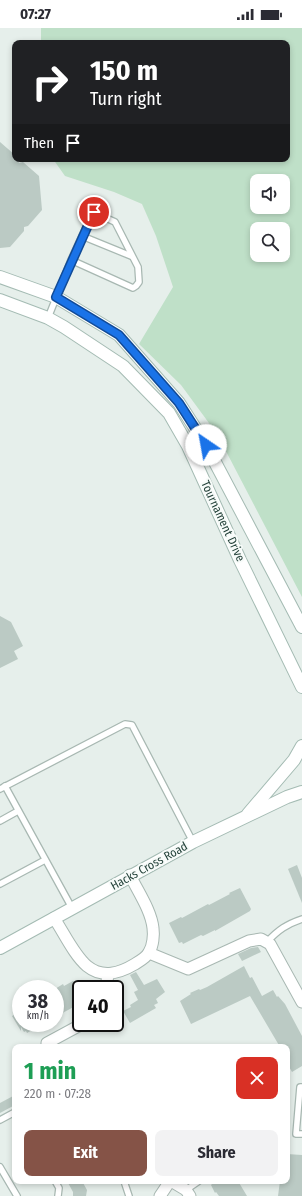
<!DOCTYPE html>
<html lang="en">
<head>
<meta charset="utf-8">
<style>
  body { margin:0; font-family:"Fira Sans Condensed",sans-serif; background:#f2f2f3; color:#2b2b33; height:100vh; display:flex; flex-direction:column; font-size:15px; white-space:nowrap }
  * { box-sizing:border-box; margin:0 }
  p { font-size:13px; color:#7c7c81 }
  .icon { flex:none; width:22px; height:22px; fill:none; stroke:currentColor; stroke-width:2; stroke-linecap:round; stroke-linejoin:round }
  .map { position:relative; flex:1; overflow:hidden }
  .side { position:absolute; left:12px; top:1016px; width:278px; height:140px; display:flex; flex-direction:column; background:#fff; border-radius:8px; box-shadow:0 2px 6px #0003 }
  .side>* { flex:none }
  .guide { position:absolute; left:12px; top:12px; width:278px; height:122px; border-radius:8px; box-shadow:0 2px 6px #0003; background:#202124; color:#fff; overflow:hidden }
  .buttons { position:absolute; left:250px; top:146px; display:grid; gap:8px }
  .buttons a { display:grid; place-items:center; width:40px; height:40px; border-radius:8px; background:#fff; box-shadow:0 2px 6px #0003; font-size:20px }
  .speed { position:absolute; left:12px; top:952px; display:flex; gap:8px; font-size:20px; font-weight:700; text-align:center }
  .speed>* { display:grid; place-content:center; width:52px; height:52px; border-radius:50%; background:#fff; box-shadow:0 2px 6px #0003; line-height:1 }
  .speed small { font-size:10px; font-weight:400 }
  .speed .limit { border:2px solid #111; border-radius:6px; background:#fff; color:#111 }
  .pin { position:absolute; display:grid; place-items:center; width:34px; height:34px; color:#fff; margin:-17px; border:2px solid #fff; border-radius:50%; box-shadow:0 1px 4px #0007 }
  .me { position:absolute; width:44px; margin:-22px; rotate:327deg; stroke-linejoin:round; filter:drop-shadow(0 0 3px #0008) }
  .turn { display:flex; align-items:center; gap:14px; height:84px; padding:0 12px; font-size:18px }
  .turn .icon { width:52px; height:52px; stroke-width:2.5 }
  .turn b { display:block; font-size:28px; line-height:34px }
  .then { display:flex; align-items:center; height:38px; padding:0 12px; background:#0003; gap:8px; font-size:15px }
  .round { display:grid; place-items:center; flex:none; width:42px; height:42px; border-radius:8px; background:#f2f2f3 }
  .head { display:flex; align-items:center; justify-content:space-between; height:68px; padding:0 12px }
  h1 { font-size:24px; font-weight:700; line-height:30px; color:#1e9e55 }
  .button { display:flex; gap:8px; margin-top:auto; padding:8px 12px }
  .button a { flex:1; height:46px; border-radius:8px; background:#855347; color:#fff; font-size:16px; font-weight:700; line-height:46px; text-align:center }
  .button a+a { background:#f2f2f3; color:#2b2b33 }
  .status { display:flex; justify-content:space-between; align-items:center; height:28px; padding:0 20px; background:#fff; direction:ltr }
  .status svg { height:11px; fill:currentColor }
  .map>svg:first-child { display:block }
  .green { fill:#bfe0c8; fill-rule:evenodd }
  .building { fill:#bbcac4 }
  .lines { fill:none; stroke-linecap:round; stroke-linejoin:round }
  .lane-casing { stroke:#a8b8b2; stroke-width:8 }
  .street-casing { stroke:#a8b8b2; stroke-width:13 }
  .secondary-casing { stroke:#a4bbb3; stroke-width:14 }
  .lane { stroke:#fff; stroke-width:5.5 }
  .street { stroke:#fff; stroke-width:11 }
  .secondary { stroke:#fff; stroke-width:12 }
  .route-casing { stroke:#114b97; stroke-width:10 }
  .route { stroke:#1a73e8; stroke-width:7 }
  .labels { text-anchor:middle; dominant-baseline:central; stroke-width:4; stroke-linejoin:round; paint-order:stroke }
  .street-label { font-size:12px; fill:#24423a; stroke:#f7fbf9 }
</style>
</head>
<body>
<div class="status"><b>07:27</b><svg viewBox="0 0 49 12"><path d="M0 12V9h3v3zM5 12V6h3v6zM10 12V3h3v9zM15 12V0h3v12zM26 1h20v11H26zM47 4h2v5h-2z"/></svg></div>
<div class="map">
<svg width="302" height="1168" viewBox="0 0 302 1168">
  <rect width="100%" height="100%" fill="#e6efeb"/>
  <path class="green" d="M 41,0 L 302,0 L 302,569 L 217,406 L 181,357 L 139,316 L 173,259 L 156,208 L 142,176 L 114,164 L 65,148 L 53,131 L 287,131 L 287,15 L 41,15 ZM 257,153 L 283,153 L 283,179 L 257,179 ZM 257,201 L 283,201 L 283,227 L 257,227 Z"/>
  <g class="building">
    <path d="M 0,114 L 15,127 L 15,131 L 18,131 L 19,135 L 23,134 L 39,148 L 42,182 L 28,198 L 24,199 L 24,203 L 10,219 L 0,220 Z"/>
    <path d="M 0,588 L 11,594 L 23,618 L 14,623 L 18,631 L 0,640 Z"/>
    <path d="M 297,837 L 302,850 L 302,875 L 288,841 Z"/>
    <path d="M 240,860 L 251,881 L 250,883 L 215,903 L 215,902 L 203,908 L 201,907 L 183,916 L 182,914 L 179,915 L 169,895 L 181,889 L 182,890 L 208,876 L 209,877 L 230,866 L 229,865 Z"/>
    <path d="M 258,919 L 261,924 L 242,933 L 238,926 L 251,920 Z"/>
    <path d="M 244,938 L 250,950 L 252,949 L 262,968 L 273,962 L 277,969 L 278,968 L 285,976 L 302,1008 L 302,1038 L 292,1044 L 287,1035 L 287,1019 L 280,1019 L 250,968 L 191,996 L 180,973 L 191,966 L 190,965 L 199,961 L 200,962 L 207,959 Z"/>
    <path d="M 136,944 L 144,957 L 157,951 L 165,964 L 156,971 L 158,975 L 154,977 L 156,980 L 130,995 L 123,983 L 131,979 L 130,977 L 138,972 L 134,964 L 138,962 L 130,947 Z"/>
    <path d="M 78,952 L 81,958 L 81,975 L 55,989 L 55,961 L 63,956 L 64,958 L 73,953 L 74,954 Z"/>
    <path d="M 21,983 L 21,995 L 44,995 L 27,1005 L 26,1003 L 24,1004 L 21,999 L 21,1003 L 12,988 Z"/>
    <path d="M 15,1067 L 15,1077 L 0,1085 L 0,1075 Z"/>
    <path d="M 287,1126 L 302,1127 L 302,1168 L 278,1168 L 280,1153 L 287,1153 Z"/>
    <path d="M 67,1153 L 82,1153 L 87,1162 L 86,1168 L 73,1168 L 73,1164 Z"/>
    <path d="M 210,1153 L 238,1153 L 247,1168 L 219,1168 L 216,1164 L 215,1165 L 211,1157 L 212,1156 Z"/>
  </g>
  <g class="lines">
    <defs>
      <g id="lane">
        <path d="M 82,208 L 131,228"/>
        <path d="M 48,290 L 71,232 L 93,184 L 115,194 L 138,239 L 139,254 L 136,258 L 133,260 L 71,232"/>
        <path d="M 5,758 L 72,880"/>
        <path d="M 0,761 L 125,696 L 132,697 L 193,814"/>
        <path d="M 0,793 L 18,783"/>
        <path d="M 0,856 L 45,832"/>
        <path d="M 267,914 C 278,902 287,896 302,891"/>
        <path d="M 302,1059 L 300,1059 L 296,1106 L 302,1106"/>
        <path d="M 0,1092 L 15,1084"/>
        <path d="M 0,1139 L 17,1168"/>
        <path d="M 55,1153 L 59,1160 L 58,1168"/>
        <path d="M 124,1153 L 129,1168"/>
        <path d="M 186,1162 L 199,1153"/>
      </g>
      <g id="street">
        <path d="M 54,890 C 64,905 74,927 87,938 C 103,951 120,945 135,936 C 140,933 147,929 149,924 C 153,918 154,907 153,900 C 151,882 138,864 130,847"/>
        <path d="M 149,925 L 188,941 L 249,913 L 261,911 L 270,916 L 302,974"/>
        <path d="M 106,961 L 108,946"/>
        <path d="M 47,1019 L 47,1015 L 84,995"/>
        <path d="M 171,1153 L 186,1162 L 190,1168"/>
        <path d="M 160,1168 L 170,1153"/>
      </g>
      <g id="secondary">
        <path d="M 0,249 L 56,269 L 119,307 L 179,375 L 206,417 L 302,599"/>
        <path d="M 0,272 L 48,290 L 64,299 L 123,338 L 169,385 L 188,418 L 240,532 L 302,659"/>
        <path d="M 248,786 L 294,732 L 302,718"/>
        <path d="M 0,920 L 193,814 L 287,769 L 302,764"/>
      </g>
    </defs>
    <use href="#lane" class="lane-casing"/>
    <use href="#street" class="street-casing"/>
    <use href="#secondary" class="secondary-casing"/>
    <use href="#lane" class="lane"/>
    <use href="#street" class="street"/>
    <use href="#secondary" class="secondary"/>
  </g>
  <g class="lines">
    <defs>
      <path id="route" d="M 94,184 L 56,269 L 119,307 L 179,375 L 206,417"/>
    </defs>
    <use href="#route" class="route-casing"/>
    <use href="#route" class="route"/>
  </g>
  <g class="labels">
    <g class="street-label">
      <text transform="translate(223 493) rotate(65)">Tournament Drive</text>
      <text transform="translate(149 838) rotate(-29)">Hacks Cross Road</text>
    </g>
  </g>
</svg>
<div class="buttons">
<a><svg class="icon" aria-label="sound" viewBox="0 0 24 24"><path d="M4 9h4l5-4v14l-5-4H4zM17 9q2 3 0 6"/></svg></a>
<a><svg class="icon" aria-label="search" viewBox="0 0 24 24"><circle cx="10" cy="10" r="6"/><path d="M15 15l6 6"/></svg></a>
</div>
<div class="speed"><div>38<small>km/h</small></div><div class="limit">40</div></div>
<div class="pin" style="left:94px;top:184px;background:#d93025"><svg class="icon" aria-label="arrive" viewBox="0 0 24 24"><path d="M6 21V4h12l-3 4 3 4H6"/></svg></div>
<svg class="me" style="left:206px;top:417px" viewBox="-20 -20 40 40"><circle r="19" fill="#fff"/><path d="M0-13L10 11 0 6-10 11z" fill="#1a73e8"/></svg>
<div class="guide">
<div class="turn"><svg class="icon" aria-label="right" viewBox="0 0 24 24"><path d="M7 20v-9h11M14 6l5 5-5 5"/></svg><div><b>150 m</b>Turn right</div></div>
<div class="then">Then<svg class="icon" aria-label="arrive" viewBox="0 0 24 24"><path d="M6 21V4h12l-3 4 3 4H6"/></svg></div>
</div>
<section class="side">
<div class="head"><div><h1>1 min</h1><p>220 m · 07:28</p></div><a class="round" style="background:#d93025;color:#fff"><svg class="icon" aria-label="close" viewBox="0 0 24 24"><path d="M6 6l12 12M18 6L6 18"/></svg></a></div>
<div class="button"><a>Exit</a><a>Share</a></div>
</section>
</div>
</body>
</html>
